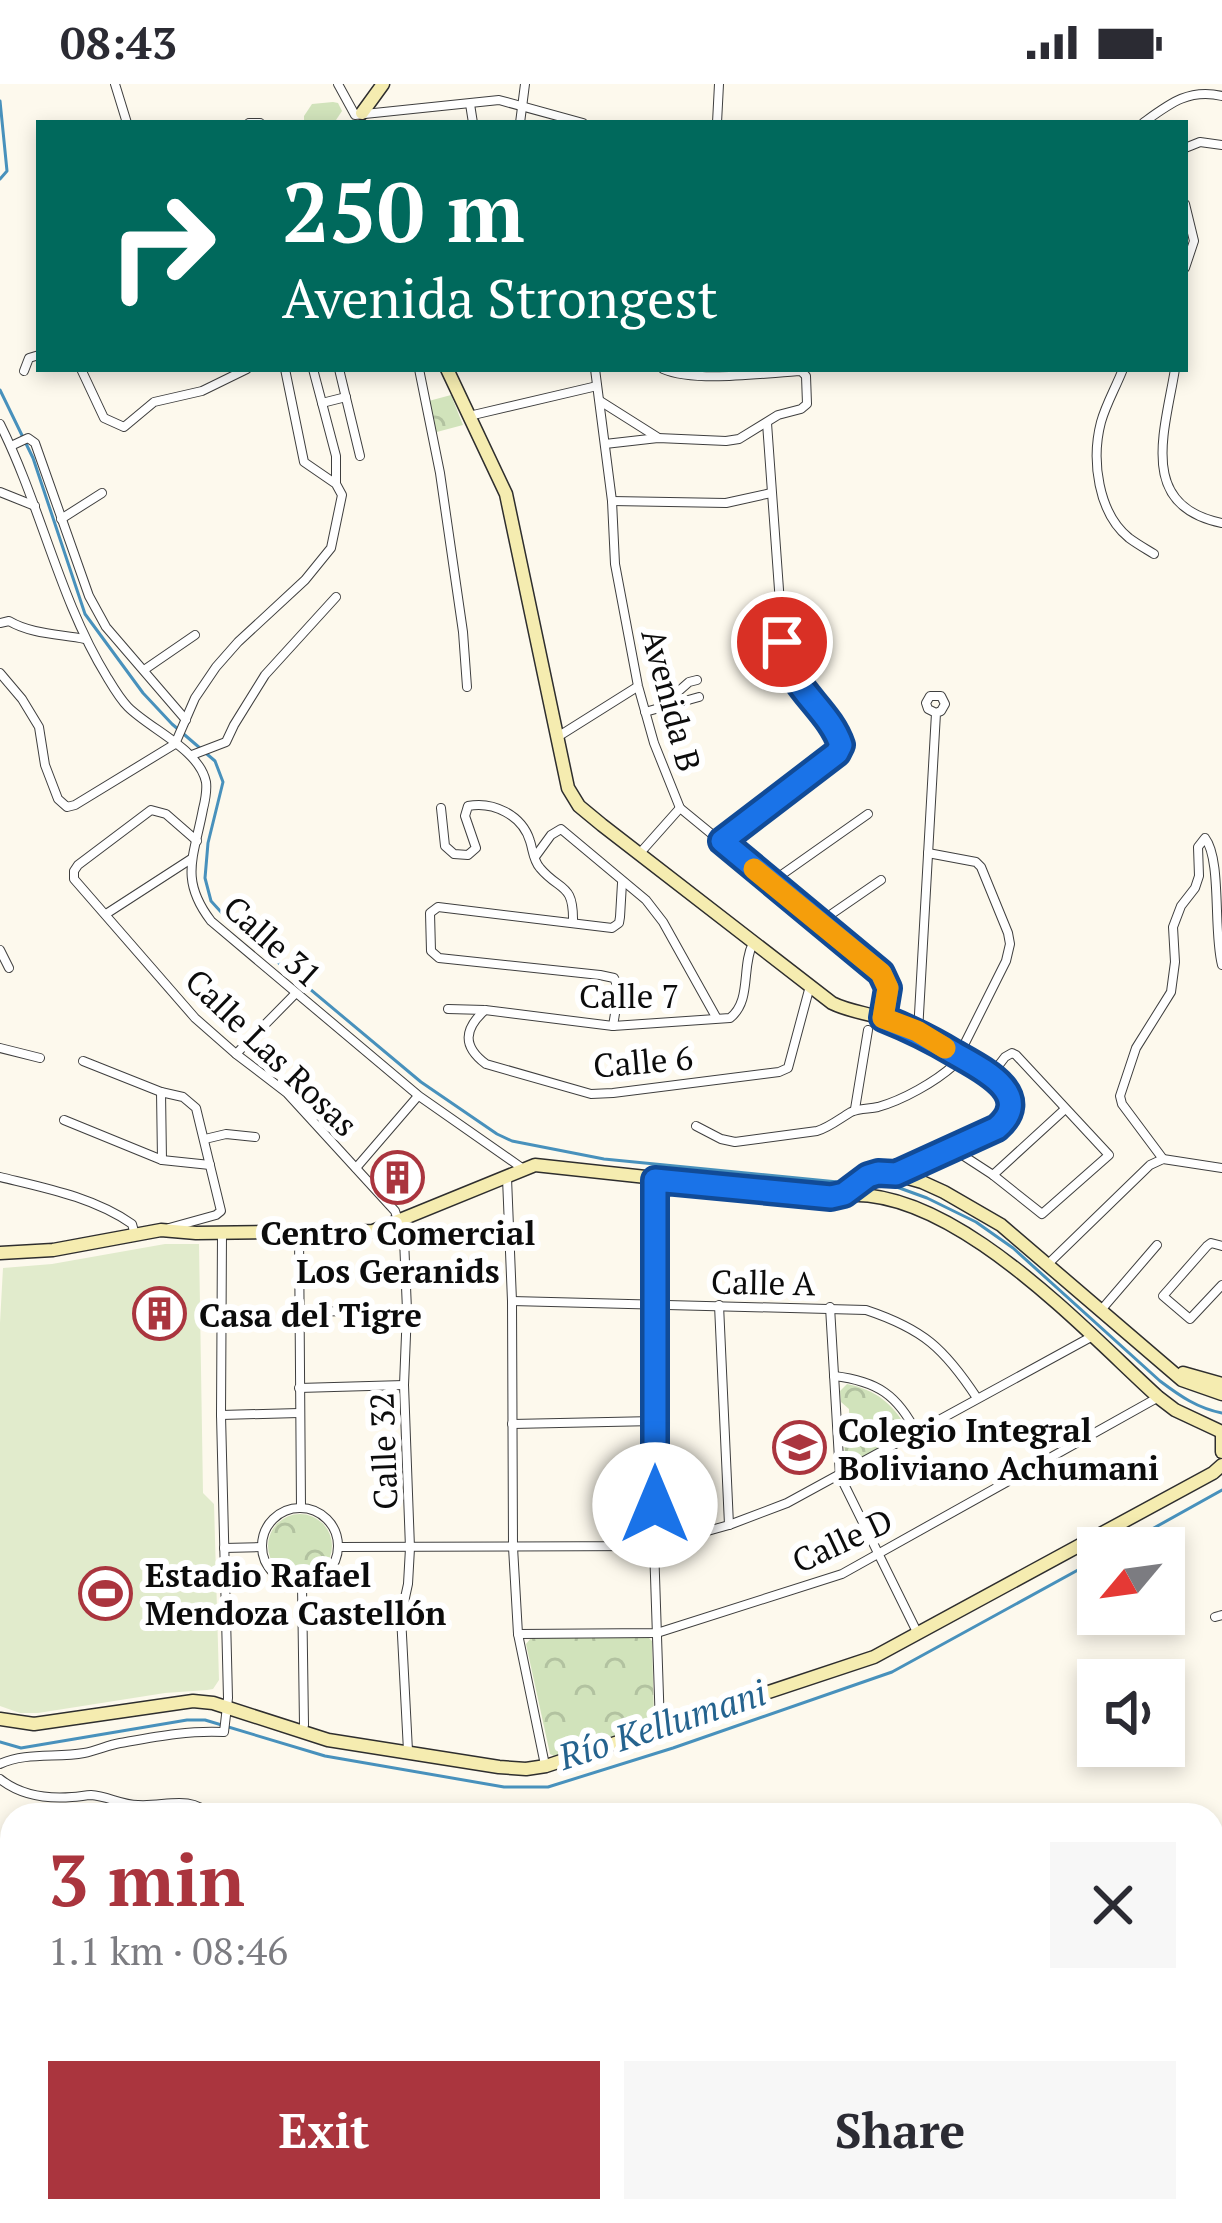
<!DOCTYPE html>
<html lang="en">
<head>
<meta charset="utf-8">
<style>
  body { margin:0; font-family:"PT Serif",serif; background:#f7f7f7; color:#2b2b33; height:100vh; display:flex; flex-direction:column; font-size:45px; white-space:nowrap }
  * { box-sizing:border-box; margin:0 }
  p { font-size:39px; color:#7c7c81 }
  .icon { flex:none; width:66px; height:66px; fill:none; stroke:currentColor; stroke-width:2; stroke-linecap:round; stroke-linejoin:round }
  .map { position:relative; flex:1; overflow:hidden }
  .drawer { position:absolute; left:0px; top:1719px; width:1224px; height:420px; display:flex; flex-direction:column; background:#fff; border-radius:36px 36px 0 0; box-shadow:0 6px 18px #0003 }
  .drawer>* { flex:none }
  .hud { position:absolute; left:36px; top:36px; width:1152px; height:252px; border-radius:0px; box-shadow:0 6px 18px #0003; background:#00695c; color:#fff; overflow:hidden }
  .needle { width:78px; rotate:241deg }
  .buttons { position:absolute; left:1077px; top:1443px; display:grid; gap:24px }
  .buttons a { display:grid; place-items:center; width:108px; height:108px; border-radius:0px; background:#fff; box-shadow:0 6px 18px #0003; font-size:60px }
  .pin { position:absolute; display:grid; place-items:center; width:102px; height:102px; color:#fff; margin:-51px; border:6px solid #fff; border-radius:50%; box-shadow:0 3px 12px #0007 }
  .me { position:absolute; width:132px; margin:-66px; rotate:0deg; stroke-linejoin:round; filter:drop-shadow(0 0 9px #0008) }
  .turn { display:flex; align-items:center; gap:42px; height:252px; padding:0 48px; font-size:54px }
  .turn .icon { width:156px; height:156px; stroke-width:2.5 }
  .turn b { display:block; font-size:84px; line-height:102px }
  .round { display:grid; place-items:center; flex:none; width:126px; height:126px; border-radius:0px; background:#f7f7f7 }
  .headline { display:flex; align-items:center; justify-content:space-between; height:204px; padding:0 48px }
  h1 { font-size:72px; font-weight:800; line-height:90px; color:#aa353e }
  .action { display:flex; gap:24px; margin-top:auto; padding:24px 48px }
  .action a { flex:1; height:138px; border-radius:0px; background:#aa353e; color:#fff; font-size:48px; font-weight:800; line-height:138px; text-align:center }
  .action a+a { background:#f7f7f7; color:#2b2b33 }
  .status { display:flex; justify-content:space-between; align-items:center; height:84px; padding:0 60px; background:#fff; direction:ltr }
  .status svg { height:33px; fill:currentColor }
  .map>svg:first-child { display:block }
  .grass { fill:url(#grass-tufts) }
  .park { fill:url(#park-crowns) }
  .pitch { fill:#e1ebcc }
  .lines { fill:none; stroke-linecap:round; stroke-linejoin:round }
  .stream { stroke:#4891bc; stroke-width:3 }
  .street-casing { stroke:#3f3f3f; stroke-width:10 }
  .secondary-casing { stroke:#2e2e2e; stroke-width:15 }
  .street { stroke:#fff; stroke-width:8 }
  .secondary { stroke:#f5ecb0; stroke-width:12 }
  .route-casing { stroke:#114b97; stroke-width:30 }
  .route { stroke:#1a73e8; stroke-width:21 }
  .slow { stroke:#f59e0b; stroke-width:21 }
  .labels { text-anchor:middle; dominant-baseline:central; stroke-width:12; stroke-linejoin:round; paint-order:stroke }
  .street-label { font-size:33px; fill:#0c0c0c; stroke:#fff }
  .poi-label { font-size:33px; font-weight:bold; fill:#0c0c0c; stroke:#fff; text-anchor:start }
  .water-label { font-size:36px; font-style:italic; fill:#25638e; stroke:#fff }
</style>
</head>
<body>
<div class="status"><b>08:43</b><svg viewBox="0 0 49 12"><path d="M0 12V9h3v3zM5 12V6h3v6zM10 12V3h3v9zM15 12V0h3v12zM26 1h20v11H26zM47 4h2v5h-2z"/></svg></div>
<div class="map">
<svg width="1222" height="2139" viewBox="0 0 1222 2139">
  <defs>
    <pattern id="grass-tufts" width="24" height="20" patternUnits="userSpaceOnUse" patternTransform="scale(3)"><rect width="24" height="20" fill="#d1e3bb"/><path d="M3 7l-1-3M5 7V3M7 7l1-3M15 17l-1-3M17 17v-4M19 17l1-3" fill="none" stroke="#b2c2a0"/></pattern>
    <pattern id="park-crowns" width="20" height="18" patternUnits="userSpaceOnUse" patternTransform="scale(3)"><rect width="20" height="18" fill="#d1e3bb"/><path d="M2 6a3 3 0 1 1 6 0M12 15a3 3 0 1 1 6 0" fill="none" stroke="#b2c2a0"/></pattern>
  </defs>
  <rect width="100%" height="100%" fill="#fdf9ed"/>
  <path class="grass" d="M 333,18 L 338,19 L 342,27 L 334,39 L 304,39 L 304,32 L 312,20 Z"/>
  <g class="park">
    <path d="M 451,311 L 463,341 L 433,349 L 425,318 Z"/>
    <path d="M 847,1300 C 876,1306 892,1319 907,1344 L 903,1354 L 857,1378 L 850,1379 L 845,1372 L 844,1361 L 850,1355 L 849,1325 L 841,1318 L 840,1307 Z"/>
    <circle cx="300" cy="1462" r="32"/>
    <path d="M 531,1554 L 649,1554 L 652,1557 L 654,1636 L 651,1640 L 554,1672 L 550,1670 L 526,1560 Z"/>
  </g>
  <path class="pitch" d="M 165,1160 L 199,1160 L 203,1409 L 214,1420 L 219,1596 L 213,1605 L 207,1606 L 165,1609 L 38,1629 L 20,1629 L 0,1622 L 0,1239 L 3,1184 L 52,1180 Z"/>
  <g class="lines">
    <g class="stream">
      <path d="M 0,17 L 7,87 L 0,95"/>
      <path d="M 0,306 L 33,374 L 85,530 L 143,609 L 172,640 L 215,677 L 223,698 L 208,759 L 205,794 L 211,817 L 231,839 L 421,998 L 497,1050 L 512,1057 L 604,1075 L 848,1099"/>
      <path d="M 863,1100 L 894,1102 L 927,1114 L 976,1138 L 1013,1164 L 1160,1297 C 1180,1312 1197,1324 1222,1329"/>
      <path d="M 1118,1464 L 1222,1406"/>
      <path d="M 0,1658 L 21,1664 L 187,1636 L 205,1636 L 325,1672 L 504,1703 L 548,1703 L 673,1664 L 892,1588 L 1098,1475"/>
    </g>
    <defs>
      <g id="street">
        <path d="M 115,0 L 127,39"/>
        <path d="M 338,0 L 355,31 L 499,16 L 583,39"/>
        <path d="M 470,20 L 473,39"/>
        <path d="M 249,39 L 260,39"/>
        <path d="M 520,39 L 525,0"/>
        <path d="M 717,39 L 719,0"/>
        <path d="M 1143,39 C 1169,20 1189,4 1222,12"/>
        <path d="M 1185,64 L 1200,58 L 1222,61"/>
        <path d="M 1185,120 L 1194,157 L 1185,184"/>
        <path d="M 81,285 L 104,334 L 124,343 L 154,318 L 202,307 L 247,285"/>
        <path d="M 313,285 L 336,372 L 336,398"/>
        <path d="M 339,285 L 360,372"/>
        <path d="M 419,285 L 440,389 L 463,548 L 467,603"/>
        <path d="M 595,285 L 612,417 L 615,480 L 638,602 L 654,659 L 680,724 L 881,889 L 888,904 L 883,934"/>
        <path d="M 1123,285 C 1116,303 1106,320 1101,338 C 1091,376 1098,429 1129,454 C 1137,460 1146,465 1154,470"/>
        <path d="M 1175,285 C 1165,347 1137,422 1222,439"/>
        <path d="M 24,287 L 29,274 L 39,271"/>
        <path d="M 600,317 L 657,353"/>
        <path d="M 322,319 L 346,313"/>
        <path d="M 469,332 L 597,302"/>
        <path d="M 0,340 C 41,422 59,515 107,593 C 113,603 120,615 128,623 C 151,646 199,665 206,698 C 207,706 205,717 203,725 C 194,773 179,795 211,837 L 419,1012 L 522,1084"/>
        <path d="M 605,360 L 658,354 L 726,357 L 739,355 L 778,331 L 801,325 L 807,320 L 806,292 L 801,287 C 764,289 695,299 663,285"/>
        <path d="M 11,362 L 28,354 L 35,359 L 89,512 L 106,543 L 186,636"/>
        <path d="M 0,408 L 35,422"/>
        <path d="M 612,417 L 726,419 L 771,409"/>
        <path d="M 61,435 L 102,409"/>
        <path d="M 0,539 L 9,537 C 31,550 59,550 85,555"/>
        <path d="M 144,586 L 195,551"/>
        <path d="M 0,589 L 22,615 L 39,643 L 45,681 L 58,715 L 67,723 L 75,721 L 175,660 L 195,614 L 216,583 L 238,558 L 305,496 L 331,464 L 342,411 L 336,400 L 304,378 L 285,285"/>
        <path d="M 664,620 L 689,598 L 697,596"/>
        <path d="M 645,628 L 699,613"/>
        <path d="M 559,652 L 637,603"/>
        <path d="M 192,671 L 226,658 L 234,641 L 265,591 L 336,513"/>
        <path d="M 441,724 L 445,762 L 454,770 L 468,771 L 476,764 L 465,732 L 468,722 C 493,717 522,731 530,757 C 533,766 533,776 540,784 C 560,808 574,798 573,839"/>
        <path d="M 197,757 L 166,730 L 151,726 L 78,781 L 74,787 L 74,795 L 195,934 L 236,970 L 287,1009 L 395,1127 L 404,1155 L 407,1226 L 404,1301 L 410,1464 L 408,1500 L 401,1532 L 408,1667"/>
        <path d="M 722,757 L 837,669 L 841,659 L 784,575 L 767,339"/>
        <path d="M 640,769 L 680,724"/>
        <path d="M 535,773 L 551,751 L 561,745 L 646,816 L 663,838 L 716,933"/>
        <path d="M 770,799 L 868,730"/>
        <path d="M 106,830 L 191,775"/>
        <path d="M 820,838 L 881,796"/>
        <path d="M 0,866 L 9,884"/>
        <path d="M 448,925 L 485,926 L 613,942 L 730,934 C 752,917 741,883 753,859"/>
        <path d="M 485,926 C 464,945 462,962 486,980 L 591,1010 L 613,1009 L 779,988 L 788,984 L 810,902"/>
        <path d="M 613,942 L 619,905 L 614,894 L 600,891 L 439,874 L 431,867 L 430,829 L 438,823 L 612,844 L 619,839 L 620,833 L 622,799"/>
        <path d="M 918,948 L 936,629 L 941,627 L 945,620 L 941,612 L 930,612 L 926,619 L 928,625 L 936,629"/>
        <path d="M 0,964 L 40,974"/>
        <path d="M 236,970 L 295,910"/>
        <path d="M 83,977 L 161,1008 L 183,1013 L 196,1024 L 221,1127 L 216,1131 L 169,1144"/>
        <path d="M 161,1008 L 162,1076"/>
        <path d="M 855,1025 L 868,946"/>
        <path d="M 64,1036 L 162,1076 L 210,1081"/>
        <path d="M 696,1042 L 721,1055 L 735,1058 L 817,1047 C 830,1043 839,1035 851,1028 C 859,1024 869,1025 878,1023 C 903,1016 935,998 954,981 L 1006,877 L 1010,860 L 1008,849 L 981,783 L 976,778 L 928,769"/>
        <path d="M 205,1055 L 226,1050 L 255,1053"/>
        <path d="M 953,1065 L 993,1091 L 1042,1130 L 1109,1071 L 1016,971 L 1012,969 L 1005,973 L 992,990"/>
        <path d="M 1163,1075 L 1122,1020 L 1120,1012 L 1136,964 L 1171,908 L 1175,878 L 1173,843 L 1181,822 L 1195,804 L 1199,792 L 1198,763 L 1205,754 C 1222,776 1213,847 1222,881"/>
        <path d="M 356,1084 L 418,1012"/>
        <path d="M 993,1091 L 1064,1026"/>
        <path d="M 0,1093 C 45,1104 93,1113 132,1140 L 135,1151"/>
        <path d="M 507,1094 L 512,1217 L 513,1463 L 518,1550 L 545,1681"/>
        <path d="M 655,1096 L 654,1462 L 660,1643"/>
        <path d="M 299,1149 L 301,1423"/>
        <path d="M 1222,1162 L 1211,1159 L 1207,1162 L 1163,1212 L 1190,1235 L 1222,1201"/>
        <path d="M 1048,1180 L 1150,1081 L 1163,1075 L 1222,1084"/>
        <path d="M 512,1217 L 866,1226 C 923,1245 944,1264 977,1314"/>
        <path d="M 719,1221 L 729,1441"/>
        <path d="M 830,1223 L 840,1392 L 917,1548"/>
        <path d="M 1102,1225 L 1157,1161"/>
        <path d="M 298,1228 L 407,1226"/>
        <path d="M 834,1292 C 877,1297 898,1311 917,1350"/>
        <path d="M 299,1304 L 404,1301"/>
        <path d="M 221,1331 L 299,1329"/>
        <path d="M 512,1340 L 655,1337"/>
        <circle cx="300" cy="1462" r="38"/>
        <path d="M 339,1463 L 654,1462 L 729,1441 L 787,1419 L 1091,1253"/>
        <path d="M 224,1464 L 261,1463"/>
        <path d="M 1215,1533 L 1222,1531"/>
        <path d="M 518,1550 L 657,1549 L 842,1490 L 1157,1314"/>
        <path d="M 301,1647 L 304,1641 L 302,1501"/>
        <path d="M 0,1680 C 25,1668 57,1674 84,1669 C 96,1667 108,1661 120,1659 C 154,1653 189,1646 224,1648 L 228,1614 L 221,1331 L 222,1149"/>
        <path d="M 0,1695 C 20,1711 47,1715 72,1713 C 79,1713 85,1711 91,1711 C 107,1712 122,1721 138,1721 C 164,1723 190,1710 210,1731"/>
        <path d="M 0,1960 L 12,1969"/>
        <path d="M 0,2001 L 12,2025"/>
        <path d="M 0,2060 L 12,2070"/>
        <path d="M 0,2104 L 6,2109 L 6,2117 L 0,2120"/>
        <path d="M 476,2127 L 478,2139"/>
        <path d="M 519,2127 L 521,2139"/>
        <path d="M 768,2127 L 771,2139"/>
        <path d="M 404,2139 L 465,2127"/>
        <path d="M 702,2139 L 756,2127"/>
      </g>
      <g id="secondary">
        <path d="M 362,29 L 383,0"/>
        <path d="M 447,285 L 506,410 L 568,704 L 579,722 L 602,741 L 832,919 C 850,928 869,929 887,936 C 912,944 934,957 956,970 C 982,985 1035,1010 997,1044 L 896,1090"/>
        <path d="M 845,1109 L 868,1092 L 887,1088 L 922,1098 L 944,1108 L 1001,1141 L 1182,1296 L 1222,1310"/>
        <path d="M 0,1169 L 53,1166 L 161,1146 L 196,1149 L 373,1147 L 535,1081 L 831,1113 C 942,1090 1082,1244 1158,1313 L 1175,1326 L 1222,1348"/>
        <path d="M 1183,1289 L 1222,1300"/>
        <path d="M 1222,1352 L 1222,1368"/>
        <path d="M 0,1635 L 34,1640 L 193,1617 L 213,1619 L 328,1656 L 499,1683 L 526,1685 L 546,1682 L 874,1573 L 1213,1389 L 1222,1381"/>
      </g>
    </defs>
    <use href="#street" class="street-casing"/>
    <use href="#secondary" class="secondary-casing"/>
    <use href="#street" class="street"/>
    <use href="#secondary" class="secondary"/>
  </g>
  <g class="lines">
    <defs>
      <path id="route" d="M 655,1421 L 655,1096 L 831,1113 L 844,1110 L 868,1092 L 878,1089 L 896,1090 L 997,1044 C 1036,1010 980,984 954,969 C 931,955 908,944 883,934 L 888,904 L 881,889 L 722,757 L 837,669 L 841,661 C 829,624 786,602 782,558"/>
    </defs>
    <use href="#route" class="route-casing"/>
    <use href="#route" class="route"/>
    <path class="slow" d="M 754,785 L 881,889 L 888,904 L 883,934 L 917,947 L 945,964"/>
  </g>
  <defs>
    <symbol id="building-ring" viewBox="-11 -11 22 22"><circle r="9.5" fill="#fff" stroke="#aa353e" stroke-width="1.5"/><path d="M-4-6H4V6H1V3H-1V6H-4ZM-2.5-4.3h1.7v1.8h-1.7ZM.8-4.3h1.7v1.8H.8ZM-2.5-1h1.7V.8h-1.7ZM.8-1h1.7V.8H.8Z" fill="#aa353e"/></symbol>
    <symbol id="school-ring" viewBox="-11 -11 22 22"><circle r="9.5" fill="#fff" stroke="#aa353e" stroke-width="1.5"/><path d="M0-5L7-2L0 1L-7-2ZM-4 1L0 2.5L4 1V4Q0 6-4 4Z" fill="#aa353e"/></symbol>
    <symbol id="stadium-ring" viewBox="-11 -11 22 22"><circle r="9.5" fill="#fff" stroke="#aa353e" stroke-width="1.5"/><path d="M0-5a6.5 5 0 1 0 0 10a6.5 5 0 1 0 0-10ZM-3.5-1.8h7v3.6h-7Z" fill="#aa353e"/></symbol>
  </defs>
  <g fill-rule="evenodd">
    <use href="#building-ring" x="368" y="1064" width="59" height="59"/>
    <use href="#building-ring" x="130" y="1200" width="59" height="59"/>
    <use href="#school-ring" x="770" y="1334" width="59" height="59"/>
    <use href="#stadium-ring" x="76" y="1480" width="59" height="59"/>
  </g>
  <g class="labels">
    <g class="street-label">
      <text transform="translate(672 616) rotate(75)">Avenida B</text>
      <text transform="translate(273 857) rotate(42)">Calle 31</text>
      <text x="629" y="911">Calle 7</text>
      <text transform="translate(272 968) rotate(44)">Calle Las Rosas</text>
      <text transform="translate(643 977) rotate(-5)">Calle 6</text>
      <text transform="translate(763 1198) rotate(1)">Calle A</text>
      <text transform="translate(383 1367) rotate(-92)">Calle 32</text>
      <text transform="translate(842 1456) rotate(-25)">Calle D</text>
    </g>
    <g class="poi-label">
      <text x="398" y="1148" text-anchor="middle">Centro Comercial<tspan x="398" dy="38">Los Geranids</tspan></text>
      <text x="199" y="1230">Casa del Tigre</text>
      <text x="838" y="1345">Colegio Integral<tspan x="838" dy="38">Boliviano Achumani</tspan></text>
      <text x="145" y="1490">Estadio Rafael<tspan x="145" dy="38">Mendoza Castellón</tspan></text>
    </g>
    <g class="water-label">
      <text transform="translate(662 1640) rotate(-18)">Río Kellumani</text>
    </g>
  </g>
</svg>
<div class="buttons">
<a><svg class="needle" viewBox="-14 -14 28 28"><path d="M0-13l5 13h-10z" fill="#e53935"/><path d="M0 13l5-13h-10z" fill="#7c7c81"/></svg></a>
<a><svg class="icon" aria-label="sound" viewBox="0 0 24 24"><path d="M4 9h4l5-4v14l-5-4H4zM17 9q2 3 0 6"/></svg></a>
</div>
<div class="pin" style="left:782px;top:558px;background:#d93025"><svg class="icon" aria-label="arrive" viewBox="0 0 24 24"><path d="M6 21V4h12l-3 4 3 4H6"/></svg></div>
<svg class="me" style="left:655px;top:1421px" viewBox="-20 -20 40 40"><circle r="19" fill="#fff"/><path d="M0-13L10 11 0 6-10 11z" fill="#1a73e8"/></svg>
<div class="hud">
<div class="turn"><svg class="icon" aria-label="right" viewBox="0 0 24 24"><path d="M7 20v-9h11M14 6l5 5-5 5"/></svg><div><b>250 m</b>Avenida Strongest</div></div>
</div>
<section class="drawer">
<div class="headline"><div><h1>3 min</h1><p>1.1 km · 08:46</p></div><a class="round"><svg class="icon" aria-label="close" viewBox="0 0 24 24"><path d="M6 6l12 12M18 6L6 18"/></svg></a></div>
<div class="action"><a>Exit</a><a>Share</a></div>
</section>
</div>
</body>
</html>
